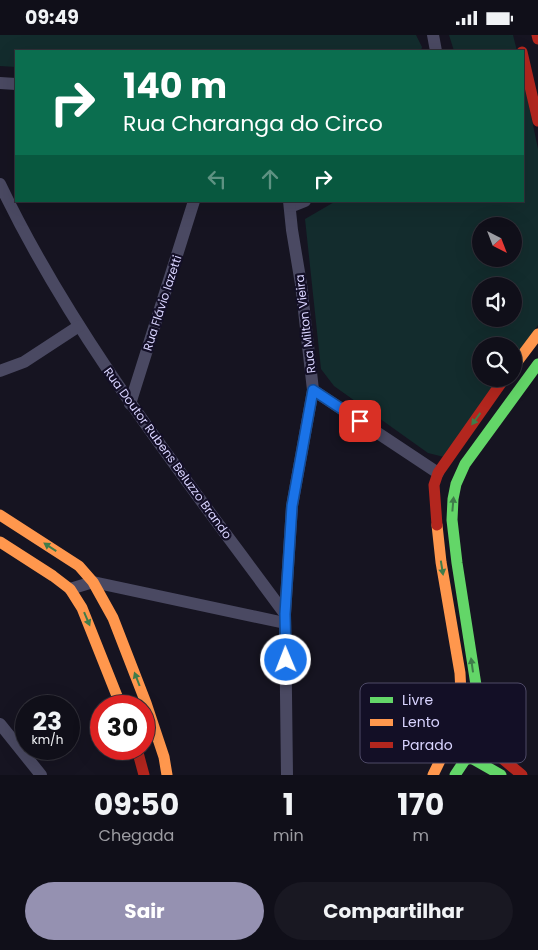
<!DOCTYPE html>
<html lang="pt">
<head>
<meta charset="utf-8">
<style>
  body { margin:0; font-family:Poppins,sans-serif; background:#191822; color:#f1f3f6; height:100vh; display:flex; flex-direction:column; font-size:19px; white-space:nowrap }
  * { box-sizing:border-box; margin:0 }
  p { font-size:16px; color:#9c9ca2 }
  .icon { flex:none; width:28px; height:28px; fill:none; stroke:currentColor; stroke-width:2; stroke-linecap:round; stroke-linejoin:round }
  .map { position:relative; height:740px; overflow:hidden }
  .details { display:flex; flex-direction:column; background:#100f19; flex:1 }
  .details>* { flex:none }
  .guide { position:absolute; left:15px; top:15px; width:509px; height:152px; border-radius:0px; box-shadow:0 5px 20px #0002,0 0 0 1px #302f38; background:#0b6e4f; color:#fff; overflow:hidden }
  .needle { width:32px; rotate:138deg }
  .buttons { position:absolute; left:472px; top:182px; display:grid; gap:10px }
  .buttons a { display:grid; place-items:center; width:50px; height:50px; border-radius:50%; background:#100f19; box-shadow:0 5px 20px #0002,0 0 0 1px #302f38; font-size:25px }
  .speed { position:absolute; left:15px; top:660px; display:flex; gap:10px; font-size:25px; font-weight:700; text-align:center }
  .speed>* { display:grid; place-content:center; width:65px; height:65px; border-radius:50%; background:#100f19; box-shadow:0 5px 20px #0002,0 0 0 1px #302f38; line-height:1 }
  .speed small { font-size:12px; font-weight:400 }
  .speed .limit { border:8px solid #d22; background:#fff; color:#111 }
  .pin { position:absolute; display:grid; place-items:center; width:42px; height:42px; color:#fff; margin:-21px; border-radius:10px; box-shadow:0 2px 8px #0006 }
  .me { position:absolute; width:55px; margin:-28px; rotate:359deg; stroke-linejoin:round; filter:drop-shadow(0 0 4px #0008) }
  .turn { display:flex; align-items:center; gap:18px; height:105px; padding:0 25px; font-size:22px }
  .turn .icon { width:65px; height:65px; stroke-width:2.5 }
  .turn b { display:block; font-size:35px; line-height:42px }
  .lanes { display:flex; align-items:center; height:48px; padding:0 25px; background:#0003; justify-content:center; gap:25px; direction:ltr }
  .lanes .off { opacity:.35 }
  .eta { display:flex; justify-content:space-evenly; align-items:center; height:85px; text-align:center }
  .eta b { font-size:30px; font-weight:700; line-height:35px }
  .cta { display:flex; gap:10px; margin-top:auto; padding:10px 25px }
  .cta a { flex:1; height:58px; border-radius:30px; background:#9591b1; color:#fff; font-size:20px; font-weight:700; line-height:58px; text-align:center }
  .cta a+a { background:#191822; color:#f1f3f6 }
  .status { display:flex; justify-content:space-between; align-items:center; height:35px; padding:0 25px; background:#100f19; direction:ltr }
  .status svg { height:14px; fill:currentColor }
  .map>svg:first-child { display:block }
  .green { fill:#132c2d; fill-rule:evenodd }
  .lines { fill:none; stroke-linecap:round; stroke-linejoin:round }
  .street { stroke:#4a4962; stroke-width:12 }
  .fast { stroke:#63d668; stroke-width:11 }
  .slow { stroke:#ff974d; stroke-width:11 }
  .jam { stroke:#b3261e; stroke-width:11 }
  .oneway { fill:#3f7c4a }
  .route-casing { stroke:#114b97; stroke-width:12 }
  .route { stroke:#1a73e8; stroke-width:9 }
  .labels { text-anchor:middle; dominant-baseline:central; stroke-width:4.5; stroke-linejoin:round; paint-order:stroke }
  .street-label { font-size:12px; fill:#d9d4ff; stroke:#130f26 }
  .key { fill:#130f26; stroke:#4e4a67; stroke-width:1 }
  .key-label { font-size:14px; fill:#d9d4ff }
</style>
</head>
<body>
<div class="status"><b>09:49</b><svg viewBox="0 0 49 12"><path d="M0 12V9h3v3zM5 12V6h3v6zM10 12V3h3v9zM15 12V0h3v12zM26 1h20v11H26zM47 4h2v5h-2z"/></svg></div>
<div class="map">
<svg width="538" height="740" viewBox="0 0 538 740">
  <rect width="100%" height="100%" fill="#161421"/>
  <g class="green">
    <path d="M 0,0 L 416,0 L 422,12 L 421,16 L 16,16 L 16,32 L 0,31 Z"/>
    <path d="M 449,0 L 513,0 L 517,16 L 454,16 Z"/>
    <path d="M 523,42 L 538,114 L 538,290 L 514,325 L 514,311 L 481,311 L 481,344 L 500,344 L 444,422 L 428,418 L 334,351 L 321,334 L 305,184 L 336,166 L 522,166 ZM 481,191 L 514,191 L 514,224 L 481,224 ZM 481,251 L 514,251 L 514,284 L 481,284 Z"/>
  </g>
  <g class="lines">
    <g class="street">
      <path d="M 433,0 L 436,16"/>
      <path d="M 0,48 L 16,49"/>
      <path d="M 0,149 C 74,304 183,440 285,579"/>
      <path d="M 290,172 L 305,166"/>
      <path d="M 0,336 L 24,327 L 79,291"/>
      <path d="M 313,355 L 438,438"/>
      <path d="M 130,369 L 194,166"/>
      <path d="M 70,554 L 93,547 L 285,588"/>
      <path d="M 0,689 L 41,740"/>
      <path d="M 287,740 L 285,579 L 292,471 L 313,355 L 301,249 L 292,195 L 289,166"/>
    </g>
    <g class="fast">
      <circle cx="468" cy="706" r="18"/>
      <path d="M 483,695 L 457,528 L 452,485 L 453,464 L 456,449 L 465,429 L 538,329"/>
      <path d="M 473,724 L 501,740"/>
      <path d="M 455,740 L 465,725"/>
    </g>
    <g class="slow">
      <path d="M 514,331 L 538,299"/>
      <path d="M 0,480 L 79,531 L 93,547 L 113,583 L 146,668 L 164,722 L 167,740"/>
      <path d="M 437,490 L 441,527 L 460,638 L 461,658 L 457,691"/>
      <path d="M 0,507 L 53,541 L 70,554 L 82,573 L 121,671"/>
      <path d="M 433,740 L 449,707"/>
    </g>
    <g class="jam">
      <path d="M 537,0 L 538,4"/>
      <path d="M 522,17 L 538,86"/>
      <path d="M 437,490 L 434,450 L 438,438 L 504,344"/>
      <path d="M 486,710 L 522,740"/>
      <path d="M 137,714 L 144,740"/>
    </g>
  </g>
  <defs><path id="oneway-solid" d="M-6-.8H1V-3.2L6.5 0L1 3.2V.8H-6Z" transform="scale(1.25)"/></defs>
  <g class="oneway">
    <use href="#oneway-solid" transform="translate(476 384) rotate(126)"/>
    <use href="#oneway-solid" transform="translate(453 469) rotate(-85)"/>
    <use href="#oneway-solid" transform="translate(50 512) rotate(-147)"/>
    <use href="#oneway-solid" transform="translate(442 533) rotate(81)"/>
    <use href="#oneway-solid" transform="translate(87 584) rotate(67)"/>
    <use href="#oneway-solid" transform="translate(472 630) rotate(-98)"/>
    <use href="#oneway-solid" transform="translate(137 644) rotate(-111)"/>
  </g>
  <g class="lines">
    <defs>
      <path id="route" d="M 286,625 L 285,579 L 292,471 L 313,355 L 360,386"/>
    </defs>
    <use href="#route" class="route-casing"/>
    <use href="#route" class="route"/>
  </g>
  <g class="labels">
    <g class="street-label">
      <text transform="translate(162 268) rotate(-72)">Rua Flávio Iazetti</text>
      <text transform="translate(305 289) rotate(-97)">Rua Milton Vieira</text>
      <text transform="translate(168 418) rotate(54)">Rua Doutor Rubens Beluzzo Brando</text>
    </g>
  </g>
  <rect x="360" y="648" width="166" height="80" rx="8" class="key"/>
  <rect x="370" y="662" width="23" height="6" fill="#63d668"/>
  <rect x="370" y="684" width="23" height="7" fill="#ff974d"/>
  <rect x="370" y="707" width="23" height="6" fill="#b3261e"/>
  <g class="key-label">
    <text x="402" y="670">Livre</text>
    <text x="402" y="692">Lento</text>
    <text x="402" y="715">Parado</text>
  </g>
</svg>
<div class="buttons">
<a><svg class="needle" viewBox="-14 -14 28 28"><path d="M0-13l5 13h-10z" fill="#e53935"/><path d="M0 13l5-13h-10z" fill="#9c9ca2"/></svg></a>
<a><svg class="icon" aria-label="sound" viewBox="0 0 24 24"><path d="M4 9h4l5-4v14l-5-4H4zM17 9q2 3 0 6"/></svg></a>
<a><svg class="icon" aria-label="search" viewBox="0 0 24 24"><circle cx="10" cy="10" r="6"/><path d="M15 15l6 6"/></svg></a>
</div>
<div class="speed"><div>23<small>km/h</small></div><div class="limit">30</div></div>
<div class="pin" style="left:360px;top:386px;background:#d93025"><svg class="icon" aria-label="arrive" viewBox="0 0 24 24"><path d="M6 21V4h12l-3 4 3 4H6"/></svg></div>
<svg class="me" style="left:286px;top:625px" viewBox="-20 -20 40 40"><circle r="17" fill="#1a73e8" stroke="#fff" stroke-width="3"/><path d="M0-11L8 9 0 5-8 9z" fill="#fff"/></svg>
<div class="guide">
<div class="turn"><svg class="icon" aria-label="right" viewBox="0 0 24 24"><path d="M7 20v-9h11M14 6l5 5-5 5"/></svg><div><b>140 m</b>Rua Charanga do Circo</div></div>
<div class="lanes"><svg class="icon off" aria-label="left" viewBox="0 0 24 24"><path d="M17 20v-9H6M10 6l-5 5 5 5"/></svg><svg class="icon off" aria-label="ahead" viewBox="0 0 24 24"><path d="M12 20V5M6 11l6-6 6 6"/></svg><svg class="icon" aria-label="right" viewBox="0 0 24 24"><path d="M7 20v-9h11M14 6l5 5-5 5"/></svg></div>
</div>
</div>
<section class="details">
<div class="eta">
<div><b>09:50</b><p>Chegada</p></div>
<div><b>1</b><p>min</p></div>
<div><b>170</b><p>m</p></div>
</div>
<div class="cta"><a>Sair</a><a>Compartilhar</a></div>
</section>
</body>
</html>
